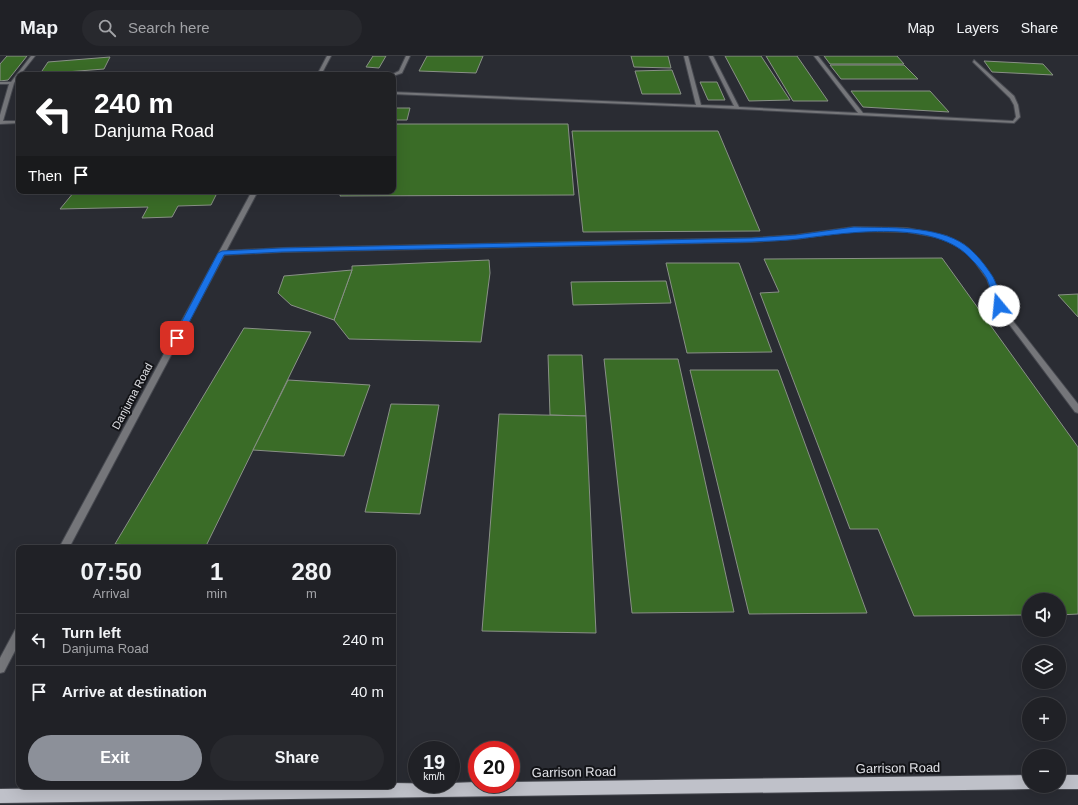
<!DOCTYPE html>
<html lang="en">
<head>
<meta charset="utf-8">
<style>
  body { margin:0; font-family:Arial,sans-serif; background:#28292e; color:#f1f3f6; height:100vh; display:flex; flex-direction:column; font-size:15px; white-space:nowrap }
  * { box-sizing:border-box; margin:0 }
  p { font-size:13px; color:#a2a3a7 }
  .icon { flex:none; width:22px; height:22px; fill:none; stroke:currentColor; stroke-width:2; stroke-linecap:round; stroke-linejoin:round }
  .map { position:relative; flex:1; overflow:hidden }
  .drawer { position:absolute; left:16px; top:489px; width:380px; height:244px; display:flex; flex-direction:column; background:#202126; border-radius:8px; box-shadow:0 4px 16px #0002,0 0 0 1px #3d3e43 }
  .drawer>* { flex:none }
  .hud { position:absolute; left:16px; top:16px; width:380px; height:122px; border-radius:8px; box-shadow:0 4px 16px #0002,0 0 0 1px #3d3e43; background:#202124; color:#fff; overflow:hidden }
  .controls { position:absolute; left:1022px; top:537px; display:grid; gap:8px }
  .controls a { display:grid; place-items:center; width:44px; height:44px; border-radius:50%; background:#202126; box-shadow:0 4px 16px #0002,0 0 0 1px #3d3e43; font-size:20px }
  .speed { position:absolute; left:408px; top:685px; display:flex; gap:8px; font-size:20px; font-weight:700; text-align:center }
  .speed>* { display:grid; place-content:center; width:52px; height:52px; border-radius:50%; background:#202126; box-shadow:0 4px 16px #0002,0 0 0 1px #3d3e43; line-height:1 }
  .speed small { font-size:10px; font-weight:400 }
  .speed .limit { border:6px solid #d22; background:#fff; color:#111 }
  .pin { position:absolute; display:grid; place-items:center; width:34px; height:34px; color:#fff; margin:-17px; border-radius:8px; box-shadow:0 2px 6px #0006 }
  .me { position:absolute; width:44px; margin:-22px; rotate:343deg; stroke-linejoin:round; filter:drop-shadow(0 0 3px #0008) }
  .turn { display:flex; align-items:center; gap:14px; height:84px; padding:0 12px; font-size:18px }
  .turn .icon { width:52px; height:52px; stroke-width:2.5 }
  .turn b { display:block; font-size:28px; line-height:34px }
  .then { display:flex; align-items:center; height:38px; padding:0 12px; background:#0003; gap:8px; font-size:15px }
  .eta { display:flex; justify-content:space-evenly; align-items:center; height:68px; text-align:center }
  .eta b { font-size:24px; font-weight:700; line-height:28px }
  .primary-button { display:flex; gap:8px; margin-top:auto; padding:8px 12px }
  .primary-button a { flex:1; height:46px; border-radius:24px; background:#8c9099; color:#fff; font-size:16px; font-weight:700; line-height:46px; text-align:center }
  .primary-button a+a { background:#28292e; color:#f1f3f6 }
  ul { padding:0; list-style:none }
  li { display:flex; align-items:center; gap:12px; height:52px; padding:0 12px; border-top:1px solid #3d3e43 }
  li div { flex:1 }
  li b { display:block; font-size:15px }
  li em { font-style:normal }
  header { display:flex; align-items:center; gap:24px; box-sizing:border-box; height:56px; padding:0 20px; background:#202126; border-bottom:1px solid #3d3e43 }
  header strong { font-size:19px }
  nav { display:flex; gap:22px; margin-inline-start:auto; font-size:14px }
  .search { width:280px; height:36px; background:#28292e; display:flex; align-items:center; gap:10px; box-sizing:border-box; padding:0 14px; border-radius:22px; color:#a2a3a7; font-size:15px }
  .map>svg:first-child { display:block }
  .building { fill:#3a6c27; stroke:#899087 }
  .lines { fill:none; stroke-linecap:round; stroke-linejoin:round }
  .lane-casing { stroke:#474950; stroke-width:2 }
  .street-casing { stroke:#474950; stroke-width:2 }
  .primary-casing { stroke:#474950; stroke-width:2 }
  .lane { fill:#75767a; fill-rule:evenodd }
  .street { fill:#75767a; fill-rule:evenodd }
  .primary { fill:#bfc1c9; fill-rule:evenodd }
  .route { fill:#1a73e8; stroke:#114b97 }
  .labels { text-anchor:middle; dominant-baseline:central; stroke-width:4; stroke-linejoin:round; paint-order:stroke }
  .street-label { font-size:11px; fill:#e0e1e6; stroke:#131418 }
  .near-street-label { font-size:13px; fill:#e0e1e6; stroke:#131418 }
</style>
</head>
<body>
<header>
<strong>Map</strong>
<div class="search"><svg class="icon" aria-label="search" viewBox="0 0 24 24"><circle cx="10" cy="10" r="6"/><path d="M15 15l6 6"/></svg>Search here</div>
<nav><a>Map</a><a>Layers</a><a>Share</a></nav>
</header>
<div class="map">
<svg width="1078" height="749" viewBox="0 0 1078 749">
  <rect width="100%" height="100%" fill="#2a2c33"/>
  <g class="building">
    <path d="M 7,0 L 27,0 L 8,24 L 0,25 L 0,8 Z"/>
    <path d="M 373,0 L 386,0 L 379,12 L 366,11 Z"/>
    <path d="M 427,0 L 483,0 L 476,17 L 419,15 Z"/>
    <path d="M 631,0 L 668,0 L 671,12 L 634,11 Z"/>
    <path d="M 725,0 L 761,0 L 790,44 L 749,45 Z"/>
    <path d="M 766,0 L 797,0 L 828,45 L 793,45 Z"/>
    <path d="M 824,0 L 897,0 L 904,8 L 830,8 Z"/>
    <path d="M 110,1 L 104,13 L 40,18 L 48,6 Z"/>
    <path d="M 984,5 L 1043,8 L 1053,19 L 992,16 Z"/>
    <path d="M 830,9 L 904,9 L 918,23 L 841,23 Z"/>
    <path d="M 672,14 L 681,38 L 642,38 L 635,15 Z"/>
    <path d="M 700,26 L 717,26 L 725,44 L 708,44 Z"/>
    <path d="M 851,35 L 930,35 L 949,56 L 863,51 Z"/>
    <path d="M 393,52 L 410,52 L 407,64 L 393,64 Z"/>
    <path d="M 393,68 L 568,68 L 574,139 L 340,140 L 341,135 L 393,135 Z"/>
    <path d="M 572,75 L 718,75 L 760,175 L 583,176 Z"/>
    <path d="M 130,135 L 218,135 L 211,149 L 178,150 L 172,161 L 142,162 L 148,151 L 60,153 L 74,136 Z"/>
    <path d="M 942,202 L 1078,391 L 1078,558 L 1059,559 L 1059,544 L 1029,544 L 1029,559 L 914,560 L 878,473 L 850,473 L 760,237 L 779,236 L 764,203 Z"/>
    <path d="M 489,204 L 490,217 L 481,286 L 349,283 L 334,264 L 352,214 L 352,210 Z"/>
    <path d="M 666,207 L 739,207 L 772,296 L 687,297 Z"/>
    <path d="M 352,214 L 334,264 L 291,249 L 278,237 L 284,220 Z"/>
    <path d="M 666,225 L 671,247 L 573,249 L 571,226 Z"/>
    <path d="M 1078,238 L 1078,261 L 1058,239 Z"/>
    <path d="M 244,272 L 311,276 L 205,492 L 165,492 L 115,488 Z"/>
    <path d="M 548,299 L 582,299 L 586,360 L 550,359 Z"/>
    <path d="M 604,303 L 678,303 L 734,556 L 632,557 Z"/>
    <path d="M 690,314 L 778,314 L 867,557 L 749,558 Z"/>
    <path d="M 288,324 L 370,329 L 344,400 L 253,394 Z"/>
    <path d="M 391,348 L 439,349 L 420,458 L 365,456 Z"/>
    <path d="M 499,358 L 586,360 L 596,577 L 482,575 Z"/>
  </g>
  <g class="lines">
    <defs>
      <g id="lane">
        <path d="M 31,0 L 35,0 L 20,19 L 19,19 L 14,27 L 3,65 L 19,65 L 19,67 L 0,68 L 0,59 L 9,28 L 0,28 L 0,26 L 11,26 Z"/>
        <path d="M 406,0 L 410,0 L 402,17 L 393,20 L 393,19 L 391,19 L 399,15 Z"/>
        <path d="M 684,0 L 688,0 L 701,49 L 734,50 L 709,0 L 713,0 L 739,51 L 858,57 L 814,0 L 818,0 L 863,57 L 1013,65 L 1016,61 L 1014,49 L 1010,42 L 973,6 L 974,4 L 1014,40 L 1018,49 L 1020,61 L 1014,67 L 699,51 L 393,38 L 393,36 L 696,49 Z"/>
        <path d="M 854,171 L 907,172 L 946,180 L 964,189 L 976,200 L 993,223 L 1002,251 L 1078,348 L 1078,357 L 1075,356 L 997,252 L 987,223 L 972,202 L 960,191 L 942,182 L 907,176 L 854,175 L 796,183 L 752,186 L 282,196 L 222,199 L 219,197 L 222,195 L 282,192 L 752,182 L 796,179 Z"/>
      </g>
      <g id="street">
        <path d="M 327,0 L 331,0 L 321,19 L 317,19 Z"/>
        <path d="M 252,135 L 258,135 L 69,492 L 59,492 Z"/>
        <path d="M 19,572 L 19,587 L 4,616 L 0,617 L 0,602 L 15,574 Z"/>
      </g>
      <g id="primary">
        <path d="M 1029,719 L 1029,730 L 1035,730 L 1029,733 L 0,747 L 0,733 L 192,730 L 393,730 L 393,727 L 451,728 L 451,727 L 477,726 L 477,728 L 511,728 L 511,726 Z"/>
        <path d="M 1059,719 L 1078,719 L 1078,733 L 1059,733 L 1054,731 L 1053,730 L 1059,730 Z"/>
      </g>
    </defs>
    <use href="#lane" class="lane-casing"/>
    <use href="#street" class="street-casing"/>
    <use href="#primary" class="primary-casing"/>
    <use href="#lane" class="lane"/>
    <use href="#street" class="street"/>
    <use href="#primary" class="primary"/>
  </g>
  <path class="route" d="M 854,171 C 887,172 937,169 965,189 C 976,197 986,210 993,221 C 998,230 1000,241 1003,250 L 1002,252 L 996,252 C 992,243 991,232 987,223 C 984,217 977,209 972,204 C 937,162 846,177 798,183 C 782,185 767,185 752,186 L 282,196 L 224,199 L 181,282 L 177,284 L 173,282 L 218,197 L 222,195 L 282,192 L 752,182 L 796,179 Z"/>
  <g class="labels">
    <g class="street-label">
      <text transform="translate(132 340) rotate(-62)">Danjuma Road</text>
    </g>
    <g class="near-street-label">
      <text transform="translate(898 712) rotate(-1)">Garrison Road</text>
      <text transform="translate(574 716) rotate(-1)">Garrison Road</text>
    </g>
  </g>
</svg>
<div class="controls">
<a><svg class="icon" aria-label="sound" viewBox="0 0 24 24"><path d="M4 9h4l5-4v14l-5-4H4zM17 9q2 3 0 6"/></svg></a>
<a><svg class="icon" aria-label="layers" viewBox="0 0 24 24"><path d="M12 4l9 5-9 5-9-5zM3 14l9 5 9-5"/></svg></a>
<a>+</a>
<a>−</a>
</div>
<div class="speed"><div>19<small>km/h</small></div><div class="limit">20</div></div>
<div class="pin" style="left:177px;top:282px;background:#d93025"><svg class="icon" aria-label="arrive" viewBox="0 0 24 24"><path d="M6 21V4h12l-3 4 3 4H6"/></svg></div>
<svg class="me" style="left:999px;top:250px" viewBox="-20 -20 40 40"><circle r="19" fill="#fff"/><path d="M0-13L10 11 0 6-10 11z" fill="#1a73e8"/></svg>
<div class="hud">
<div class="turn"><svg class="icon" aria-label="left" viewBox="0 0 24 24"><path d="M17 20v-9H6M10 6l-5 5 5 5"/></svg><div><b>240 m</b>Danjuma Road</div></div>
<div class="then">Then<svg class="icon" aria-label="arrive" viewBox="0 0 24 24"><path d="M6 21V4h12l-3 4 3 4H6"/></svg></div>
</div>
<section class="drawer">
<div class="eta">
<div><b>07:50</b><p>Arrival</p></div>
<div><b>1</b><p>min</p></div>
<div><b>280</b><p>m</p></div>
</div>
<ul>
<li><svg class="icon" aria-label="left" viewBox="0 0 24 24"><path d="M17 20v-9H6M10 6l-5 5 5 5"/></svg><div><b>Turn left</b><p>Danjuma Road</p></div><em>240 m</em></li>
<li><svg class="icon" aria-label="arrive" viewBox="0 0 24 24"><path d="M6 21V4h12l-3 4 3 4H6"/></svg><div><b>Arrive at destination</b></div><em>40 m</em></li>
</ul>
<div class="primary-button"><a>Exit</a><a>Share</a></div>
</section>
</div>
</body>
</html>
